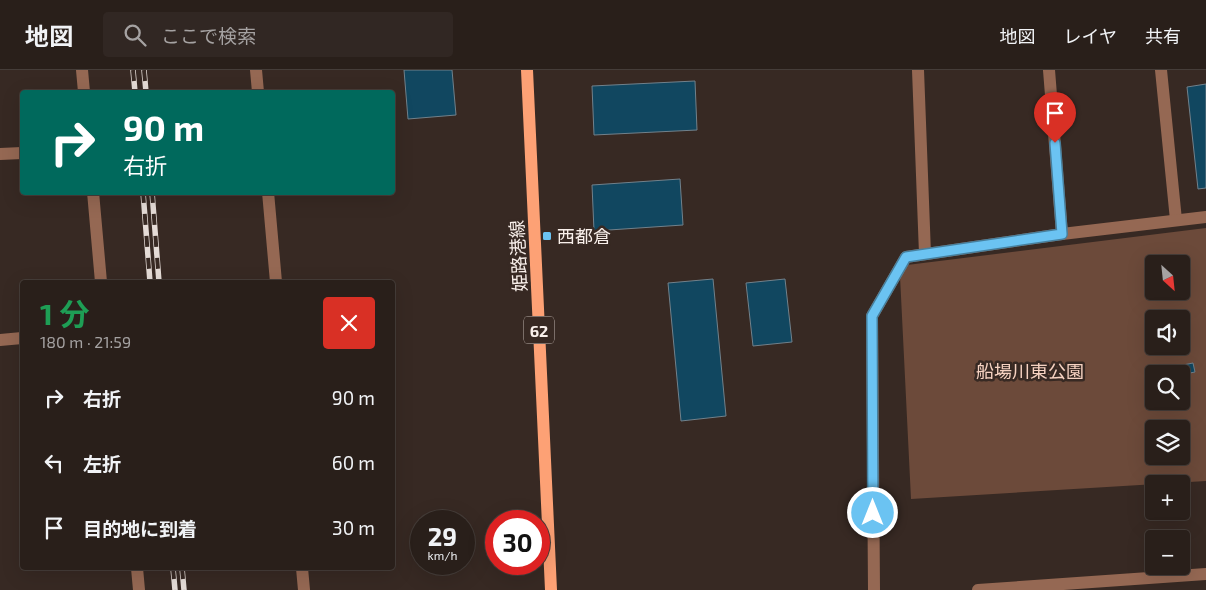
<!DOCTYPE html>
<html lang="ja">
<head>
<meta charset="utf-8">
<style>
  body { margin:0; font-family:"Exo 2","Noto Sans JP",sans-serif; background:#312723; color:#f1f3f6; height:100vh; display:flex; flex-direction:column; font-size:19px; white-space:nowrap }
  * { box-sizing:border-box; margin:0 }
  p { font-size:16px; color:#a5a2a2 }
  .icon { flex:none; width:28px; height:28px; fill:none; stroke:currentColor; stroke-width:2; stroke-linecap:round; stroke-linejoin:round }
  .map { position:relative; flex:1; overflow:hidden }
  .details { position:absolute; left:20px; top:210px; width:375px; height:290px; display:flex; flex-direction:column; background:#291f1a; border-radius:5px; box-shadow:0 5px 20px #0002,0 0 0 1px #453d39 }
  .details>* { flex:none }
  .top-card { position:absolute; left:20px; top:20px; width:375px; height:105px; border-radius:5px; box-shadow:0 5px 20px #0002,0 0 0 1px #453d39; background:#00695c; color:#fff; overflow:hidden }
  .needle { width:32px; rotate:153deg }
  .buttons { position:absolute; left:1145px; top:185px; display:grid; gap:10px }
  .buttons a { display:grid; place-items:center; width:45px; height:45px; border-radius:5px; background:#291f1a; box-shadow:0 5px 20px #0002,0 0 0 1px #453d39; font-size:25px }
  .speed { position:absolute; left:410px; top:440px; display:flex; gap:10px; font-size:25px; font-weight:700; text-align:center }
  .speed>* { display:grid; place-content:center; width:65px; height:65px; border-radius:50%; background:#291f1a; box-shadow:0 5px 20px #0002,0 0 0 1px #453d39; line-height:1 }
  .speed small { font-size:12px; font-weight:400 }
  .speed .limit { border:8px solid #d22; background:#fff; color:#111 }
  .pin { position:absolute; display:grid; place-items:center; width:42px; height:42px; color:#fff; margin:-51px -21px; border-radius:50% 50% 50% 0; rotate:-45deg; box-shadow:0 0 5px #0007 }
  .pin .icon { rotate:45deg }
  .me { position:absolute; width:55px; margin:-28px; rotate:0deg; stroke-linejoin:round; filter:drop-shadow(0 0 4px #0008) }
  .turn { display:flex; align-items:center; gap:18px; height:105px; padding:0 20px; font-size:22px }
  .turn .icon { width:65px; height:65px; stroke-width:2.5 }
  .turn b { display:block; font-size:35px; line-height:42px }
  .round { display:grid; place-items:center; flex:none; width:52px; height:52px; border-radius:5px; background:#312723 }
  .head { display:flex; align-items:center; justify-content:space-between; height:85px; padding:0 20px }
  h1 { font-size:30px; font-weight:700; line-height:38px; color:#1e9e55 }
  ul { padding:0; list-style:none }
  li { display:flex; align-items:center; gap:15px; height:65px; padding:0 20px }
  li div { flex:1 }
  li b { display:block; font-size:19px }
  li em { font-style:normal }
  header { display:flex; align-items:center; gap:30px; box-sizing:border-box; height:70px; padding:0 25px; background:#291f1a; border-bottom:1px solid #453d39 }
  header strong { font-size:24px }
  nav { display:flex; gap:28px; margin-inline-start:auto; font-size:18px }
  .search { width:350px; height:45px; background:#312723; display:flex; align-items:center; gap:12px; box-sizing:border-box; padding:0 18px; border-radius:5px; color:#a5a2a2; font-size:19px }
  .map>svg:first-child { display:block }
  .green { fill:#6c4a3a; fill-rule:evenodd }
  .building { fill:#114760; stroke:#71818b }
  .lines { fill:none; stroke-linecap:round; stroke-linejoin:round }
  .minor { stroke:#956853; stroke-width:12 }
  .major { stroke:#fda175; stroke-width:12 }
  .rail-casing { stroke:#e5dcd7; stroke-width:5.5 }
  .rail { stroke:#372923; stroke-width:4; stroke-dasharray:11; stroke-linecap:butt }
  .route-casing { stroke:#467f9d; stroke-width:12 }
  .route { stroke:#6bc3f2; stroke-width:9 }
  .poi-dot { fill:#6bc3f2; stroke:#372923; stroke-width:2 }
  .labels { text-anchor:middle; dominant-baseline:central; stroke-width:5; stroke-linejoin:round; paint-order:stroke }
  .shield { fill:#372923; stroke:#bfb4af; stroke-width:1 }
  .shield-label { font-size:16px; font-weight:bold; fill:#f9f0eb }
  .poi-label { font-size:18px; fill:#f9f0eb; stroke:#372923; text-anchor:start }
  .street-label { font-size:18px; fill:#f9f0eb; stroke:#372923 }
  .park-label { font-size:18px; fill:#f6d2c1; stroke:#372923 }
</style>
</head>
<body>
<header>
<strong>地図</strong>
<div class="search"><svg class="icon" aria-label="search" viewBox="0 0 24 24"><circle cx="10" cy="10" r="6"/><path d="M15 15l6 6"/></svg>ここで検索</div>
<nav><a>地図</a><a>レイヤ</a><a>共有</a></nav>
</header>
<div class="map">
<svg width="1206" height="520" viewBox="0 0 1206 520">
  <rect width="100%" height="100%" fill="#372923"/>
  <path class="green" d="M 1206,158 L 1206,411 L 911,429 L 900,206 L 907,195 ZM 1154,194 L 1181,194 L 1181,221 L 1154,221 ZM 1154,249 L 1181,249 L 1181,276 L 1154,276 ZM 1154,304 L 1181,304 L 1181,331 L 1154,331 ZM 1154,359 L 1181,359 L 1181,386 L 1154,386 Z"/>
  <g class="building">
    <path d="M 404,0 L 452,0 L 456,45 L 408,49 Z"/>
    <path d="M 695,11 L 697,60 L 594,65 L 592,16 Z"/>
    <path d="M 1206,14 L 1206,118 L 1198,119 L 1187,17 Z"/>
    <path d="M 680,109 L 683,155 L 594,161 L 592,115 Z"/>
    <path d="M 713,209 L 726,346 L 681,351 L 668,213 Z"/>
    <path d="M 785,209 L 792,272 L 753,276 L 746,213 Z"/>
    <path d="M 1193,293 L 1195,302 L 1185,304 L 1183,295 Z"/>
  </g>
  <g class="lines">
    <g class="minor">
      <path d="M 82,0 L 84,22"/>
      <path d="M 256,0 L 258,22"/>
      <path d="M 918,0 L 925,184"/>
      <path d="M 1049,0 L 1062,164"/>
      <path d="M 1161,0 L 1176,150"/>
      <path d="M 0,84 L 22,83"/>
      <path d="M 93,122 L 101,212"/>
      <path d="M 268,122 L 276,212"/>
      <path d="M 0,270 L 22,268"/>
      <path d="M 137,498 L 139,520"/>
      <path d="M 302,498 L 304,520"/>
      <path d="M 874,520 L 872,246 L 906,187 L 1062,164 L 1206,147"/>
      <path d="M 978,520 L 1206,504"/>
    </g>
    <path class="major" d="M 527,0 L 551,520"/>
    <defs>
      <g id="rail">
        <path d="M 133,0 L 135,22"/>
        <path d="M 144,0 L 146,22"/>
        <path d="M 143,122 L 150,212"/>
        <path d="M 152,122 L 159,212"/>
        <path d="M 173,498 L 175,520"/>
        <path d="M 182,498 L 184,520"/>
      </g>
    </defs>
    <use href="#rail" class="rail-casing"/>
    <use href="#rail" class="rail"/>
  </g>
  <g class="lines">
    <defs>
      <path id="route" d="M 873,443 L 872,246 L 906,187 L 1062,164 L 1055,73"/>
    </defs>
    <use href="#route" class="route-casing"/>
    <use href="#route" class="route"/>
  </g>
  <rect class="poi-dot" x="542" y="161" width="10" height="10" rx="2.5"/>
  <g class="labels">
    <rect class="shield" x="524" y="246.5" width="30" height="27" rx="4"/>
    <g class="shield-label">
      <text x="539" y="260">62</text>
    </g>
    <g class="poi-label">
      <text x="557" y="166">西都倉</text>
    </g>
    <g class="street-label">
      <text transform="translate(518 186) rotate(-93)">姫路港線</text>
    </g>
    <g class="park-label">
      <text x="1030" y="301">船場川東公園</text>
    </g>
  </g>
</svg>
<div class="buttons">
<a><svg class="needle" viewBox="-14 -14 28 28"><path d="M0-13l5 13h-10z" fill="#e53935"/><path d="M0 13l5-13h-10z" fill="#a5a2a2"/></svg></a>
<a><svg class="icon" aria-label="sound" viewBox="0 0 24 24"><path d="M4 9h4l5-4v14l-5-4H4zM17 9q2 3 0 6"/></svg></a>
<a><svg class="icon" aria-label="search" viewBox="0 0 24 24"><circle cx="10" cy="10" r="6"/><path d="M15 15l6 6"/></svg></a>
<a><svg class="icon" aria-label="layers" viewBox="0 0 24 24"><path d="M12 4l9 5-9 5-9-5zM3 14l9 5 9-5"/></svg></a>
<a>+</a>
<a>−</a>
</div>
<div class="speed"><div>29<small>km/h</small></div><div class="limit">30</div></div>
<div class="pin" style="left:1055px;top:73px;background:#d93025"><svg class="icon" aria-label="arrive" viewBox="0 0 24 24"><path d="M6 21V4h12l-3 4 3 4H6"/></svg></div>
<svg class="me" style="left:873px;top:443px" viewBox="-20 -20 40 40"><circle r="17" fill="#6bc3f2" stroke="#fff" stroke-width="3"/><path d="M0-11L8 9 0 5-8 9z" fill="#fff"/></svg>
<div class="top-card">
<div class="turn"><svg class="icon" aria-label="right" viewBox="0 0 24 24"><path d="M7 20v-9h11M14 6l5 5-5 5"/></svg><div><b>90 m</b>右折</div></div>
</div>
<section class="details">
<div class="head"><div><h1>1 分</h1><p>180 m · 21:59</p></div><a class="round" style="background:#d93025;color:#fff"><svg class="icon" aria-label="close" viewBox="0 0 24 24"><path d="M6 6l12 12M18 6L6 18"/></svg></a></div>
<ul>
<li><svg class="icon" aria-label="right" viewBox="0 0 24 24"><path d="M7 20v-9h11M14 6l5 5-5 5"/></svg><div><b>右折</b></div><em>90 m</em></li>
<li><svg class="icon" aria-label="left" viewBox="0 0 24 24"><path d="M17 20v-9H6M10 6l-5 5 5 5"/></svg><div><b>左折</b></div><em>60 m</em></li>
<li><svg class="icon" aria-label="arrive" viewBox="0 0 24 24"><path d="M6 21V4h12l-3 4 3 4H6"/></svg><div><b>目的地に到着</b></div><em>30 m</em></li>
</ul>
</section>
</div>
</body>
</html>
